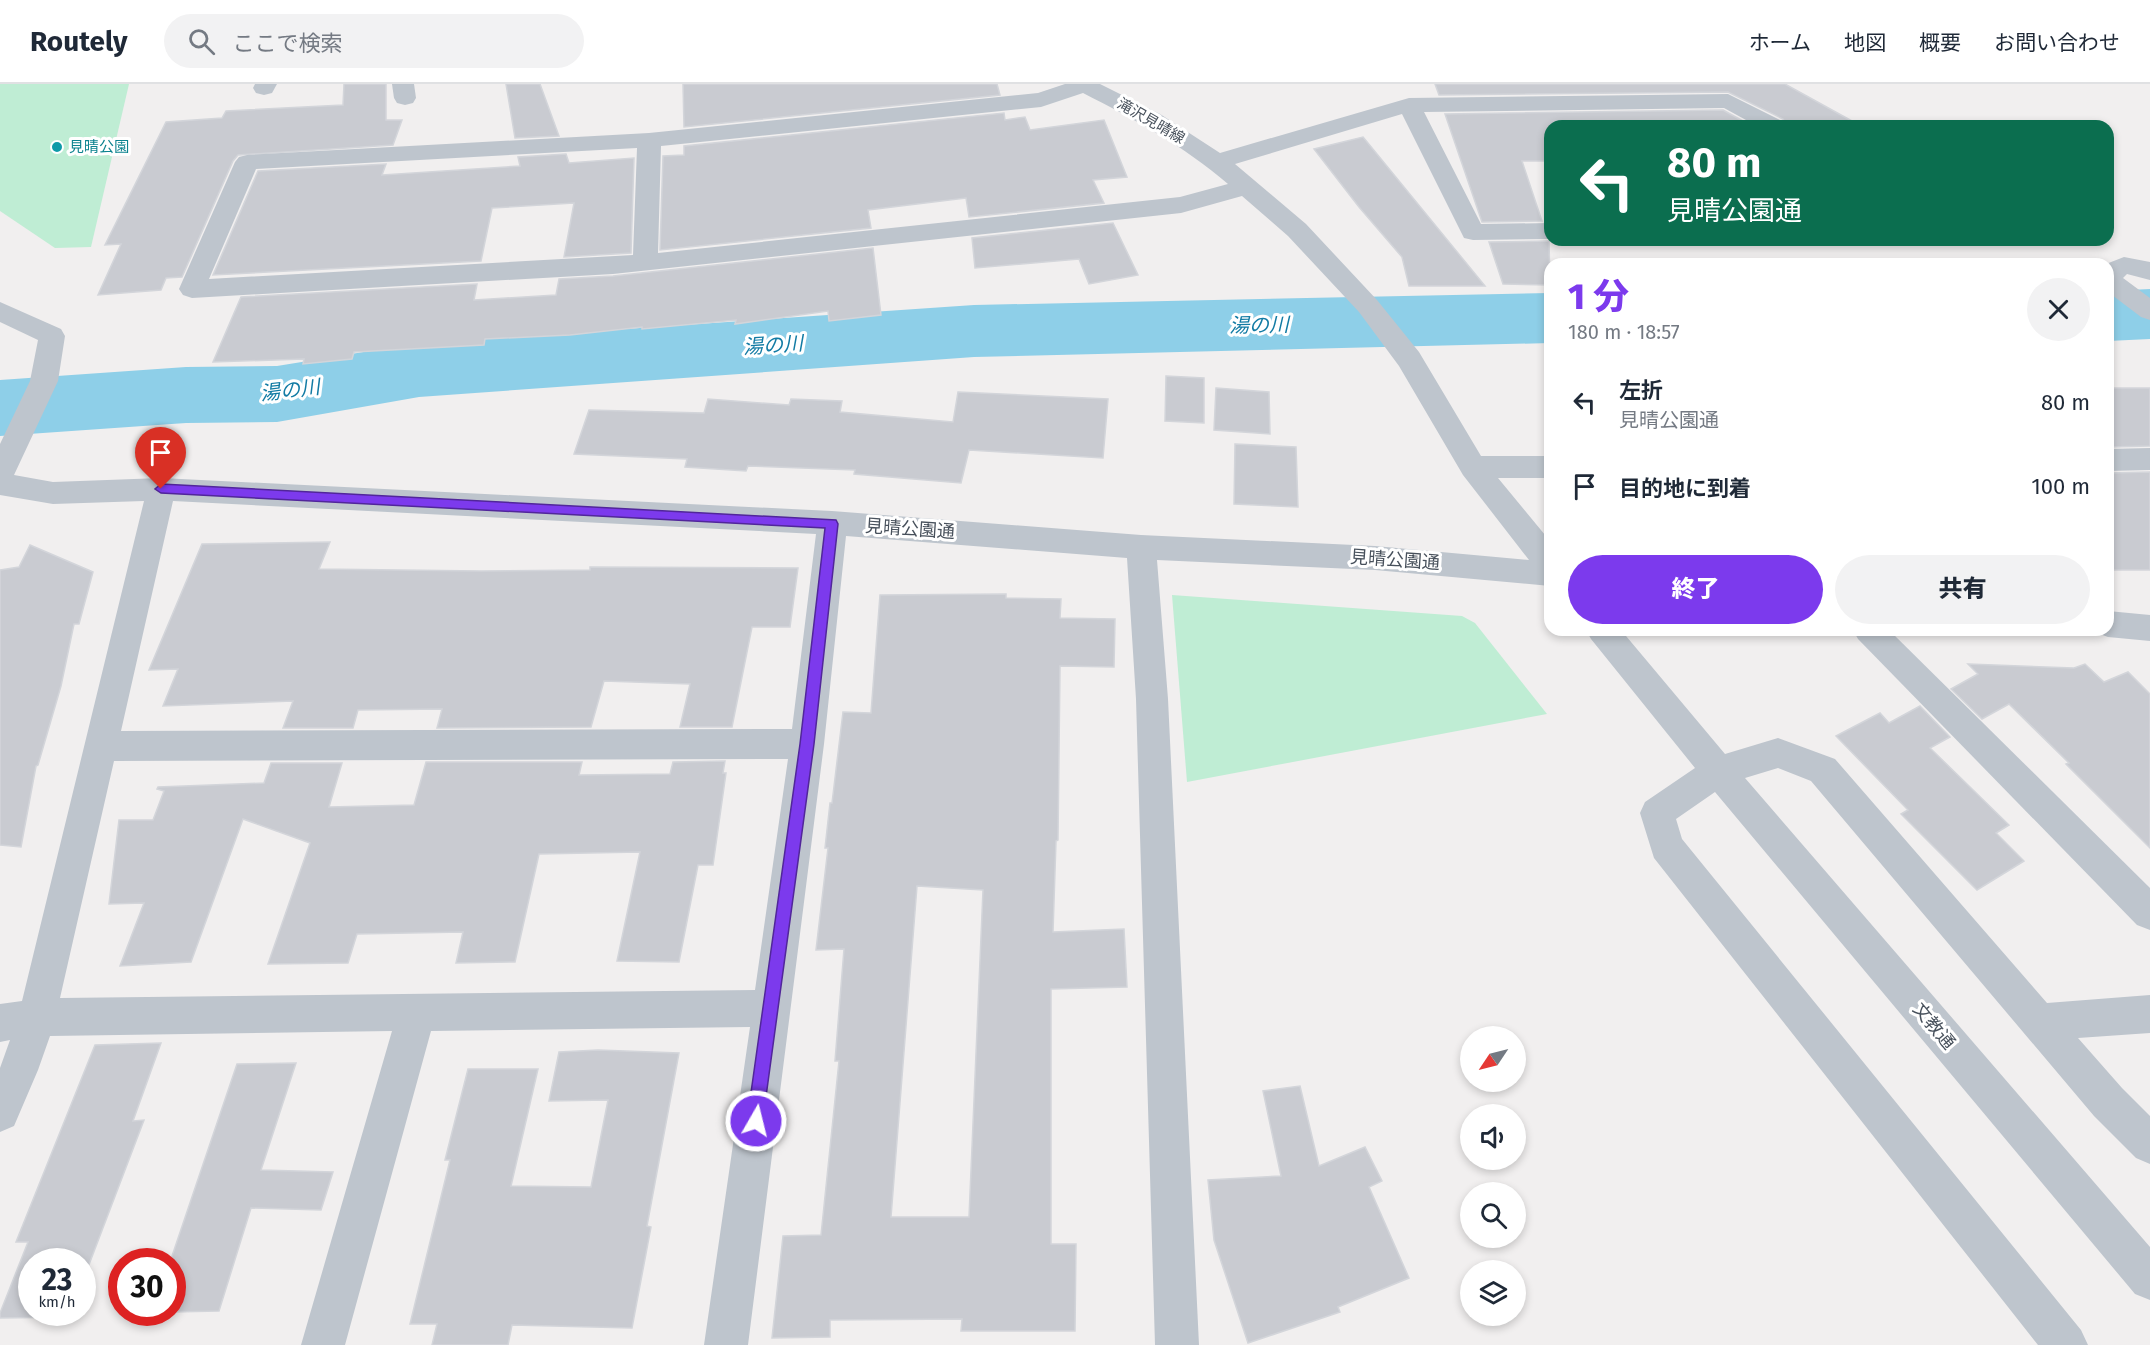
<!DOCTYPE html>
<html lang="ja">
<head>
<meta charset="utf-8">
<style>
  body { margin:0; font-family:"Fira Sans","Noto Sans JP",sans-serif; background:#f2f2f3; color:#1f2937; height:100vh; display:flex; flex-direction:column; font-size:22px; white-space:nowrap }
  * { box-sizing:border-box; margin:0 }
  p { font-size:20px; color:#747a83 }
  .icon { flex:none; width:33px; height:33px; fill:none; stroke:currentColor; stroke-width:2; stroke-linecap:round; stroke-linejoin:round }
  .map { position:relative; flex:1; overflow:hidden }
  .panel { position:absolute; left:1544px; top:174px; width:570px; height:378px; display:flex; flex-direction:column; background:#fff; border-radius:18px; box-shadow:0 3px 9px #0003 }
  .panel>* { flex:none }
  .hud { position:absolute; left:1544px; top:36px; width:570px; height:126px; border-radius:18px; box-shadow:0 3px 9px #0003; background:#0b6e4f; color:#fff; overflow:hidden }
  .needle { width:39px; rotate:235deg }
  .fabs { position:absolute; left:1460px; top:942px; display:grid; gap:12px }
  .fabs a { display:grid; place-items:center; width:66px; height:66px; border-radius:50%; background:#fff; box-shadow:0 3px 9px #0003; font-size:30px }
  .speed { position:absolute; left:18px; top:1164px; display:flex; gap:12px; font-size:30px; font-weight:700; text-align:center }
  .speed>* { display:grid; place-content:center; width:78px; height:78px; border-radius:50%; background:#fff; box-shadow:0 3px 9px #0003; line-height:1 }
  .speed small { font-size:15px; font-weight:400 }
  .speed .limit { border:9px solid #d22; background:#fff; color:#111 }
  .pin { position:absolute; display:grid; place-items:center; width:51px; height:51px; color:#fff; margin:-62px -26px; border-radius:50% 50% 50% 0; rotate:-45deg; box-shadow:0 0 6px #0007 }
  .pin .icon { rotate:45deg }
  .me { position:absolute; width:66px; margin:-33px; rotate:8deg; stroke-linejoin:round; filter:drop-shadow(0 0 4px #0008) }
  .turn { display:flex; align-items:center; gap:21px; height:126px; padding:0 24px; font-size:27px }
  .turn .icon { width:78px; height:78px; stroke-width:2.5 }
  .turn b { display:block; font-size:42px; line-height:51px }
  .round { display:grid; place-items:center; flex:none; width:63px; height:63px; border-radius:32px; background:#f2f2f3 }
  .summary { display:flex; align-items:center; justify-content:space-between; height:102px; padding:0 24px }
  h1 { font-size:36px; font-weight:800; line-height:45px; color:#7c3aed }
  .cta { display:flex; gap:12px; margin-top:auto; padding:12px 24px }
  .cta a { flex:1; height:69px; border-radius:36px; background:#7c3aed; color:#fff; font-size:24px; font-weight:800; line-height:69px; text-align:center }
  .cta a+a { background:#f2f2f3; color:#1f2937 }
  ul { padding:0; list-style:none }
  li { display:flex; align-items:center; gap:18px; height:84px; padding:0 24px }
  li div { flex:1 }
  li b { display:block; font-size:22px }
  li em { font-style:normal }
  header { display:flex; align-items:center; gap:36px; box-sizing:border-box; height:84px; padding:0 30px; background:#fff; border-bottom:2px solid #e0e1e3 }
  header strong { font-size:28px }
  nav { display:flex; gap:33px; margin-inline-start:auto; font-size:21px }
  .search { width:420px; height:54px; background:#f2f2f3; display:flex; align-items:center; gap:15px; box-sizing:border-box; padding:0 21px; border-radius:33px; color:#747a83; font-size:22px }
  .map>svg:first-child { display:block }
  .green { fill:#bfedd4 }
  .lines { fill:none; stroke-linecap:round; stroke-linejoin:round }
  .river { fill:#8ecfe8; fill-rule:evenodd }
  .building { fill:#c9cbd1; stroke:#d3d5da; stroke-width:1.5; fill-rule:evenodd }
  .minor { fill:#bec5cd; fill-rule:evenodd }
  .route { fill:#7c3aed; stroke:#51269a; stroke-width:1.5 }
  .culture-dot { fill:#0f9aa8; stroke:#fff; stroke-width:2 }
  .labels { text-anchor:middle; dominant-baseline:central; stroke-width:6; stroke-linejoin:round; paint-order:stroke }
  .far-street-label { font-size:15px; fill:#48515c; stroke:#fff }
  .far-culture-label { font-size:15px; fill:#0d838f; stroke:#fff; text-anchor:start }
  .street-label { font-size:18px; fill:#48515c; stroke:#fff }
  .water-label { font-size:20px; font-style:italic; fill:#127ba4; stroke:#fff }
</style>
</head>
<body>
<header>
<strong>Routely</strong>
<div class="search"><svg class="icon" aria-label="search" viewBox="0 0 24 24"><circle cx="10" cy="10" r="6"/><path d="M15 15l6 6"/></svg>ここで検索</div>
<nav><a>ホーム</a><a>地図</a><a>概要</a><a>お問い合わせ</a></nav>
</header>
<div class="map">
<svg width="2150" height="1261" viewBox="0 0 2150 1261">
  <rect width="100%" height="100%" fill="#f1efef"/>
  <g class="green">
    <path d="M 0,0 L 129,0 L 91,163 L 55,164 L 0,127 Z"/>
    <path d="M 1172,511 L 1462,532 L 1475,539 L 1547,630 L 1187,698 Z"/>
  </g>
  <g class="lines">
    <g class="river">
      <path d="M 2150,205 L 2150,255 L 2108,257 L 2108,207 Z"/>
      <path d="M 1550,209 L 1550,259 L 974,273 L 419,313 L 277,338 L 186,339 L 0,352 L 0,296 L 186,283 L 277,282 L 419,259 L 974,221 Z"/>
    </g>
  </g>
  <g class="building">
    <path d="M 344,0 L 386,0 L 386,36 L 402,36 L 393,61 L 238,71 L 233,77 L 182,193 L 166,194 L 161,206 L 98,211 L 121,160 L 105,161 L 166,38 L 222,34 L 226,27 L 343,21 Z"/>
    <path d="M 506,0 L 540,0 L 559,52 L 515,54 Z"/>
    <path d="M 683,0 L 997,0 L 1000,11 L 684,43 Z"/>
    <path d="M 1435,0 L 1785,0 L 1861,42 L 1788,42 L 1783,35 L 1728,8 L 1439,11 Z"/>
    <path d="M 1723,26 L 1752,42 L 1550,42 L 1550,77 L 1522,77 L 1542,137 L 1482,138 L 1445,30 Z"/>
    <path d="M 1004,29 L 1005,36 L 1025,33 L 1030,46 L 1104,36 L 1127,93 L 1093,96 L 1104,119 L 969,133 L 966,114 L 868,126 L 871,144 L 660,166 L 663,72 L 684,71 L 684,62 Z"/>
    <path d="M 1363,53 L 1485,202 L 1409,202 L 1402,173 L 1359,123 L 1314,65 Z"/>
    <path d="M 566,70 L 569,79 L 634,74 L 631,169 L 564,173 L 574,119 L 492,124 L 481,177 L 213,191 L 258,87 L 386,80 L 382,91 L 520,82 L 518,73 Z"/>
    <path d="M 1113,139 L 1138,191 L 1089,200 L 1079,175 L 975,184 L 972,154 Z"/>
    <path d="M 1549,157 L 1550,201 L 1503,200 L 1489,158 Z"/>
    <path d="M 873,164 L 881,231 L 829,237 L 828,227 L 735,240 L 736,236 L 642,245 L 642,243 L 570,251 L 485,255 L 484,261 L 354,268 L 352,275 L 303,280 L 304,275 L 213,278 L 241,213 L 477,200 L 474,216 L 556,211 L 559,195 L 613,192 Z"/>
    <path d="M 1166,292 L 1204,294 L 1204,339 L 1165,337 Z"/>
    <path d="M 1216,304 L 1269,308 L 1270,350 L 1214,346 Z"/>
    <path d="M 2108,304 L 2150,304 L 2150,362 L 2108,363 Z"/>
    <path d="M 958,308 L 1108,315 L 1103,374 L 969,366 L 961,399 L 854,390 L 855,386 L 748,382 L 746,387 L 685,383 L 687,375 L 574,370 L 589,326 L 704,329 L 708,315 L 789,321 L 791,315 L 842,317 L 840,328 L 953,338 Z"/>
    <path d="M 1235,360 L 1296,363 L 1298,423 L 1234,420 Z"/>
    <path d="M 2150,388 L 2150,486 L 2108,486 L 2108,389 Z"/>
    <path d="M 330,458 L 319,485 L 481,487 L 590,486 L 590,483 L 798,484 L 790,543 L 752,543 L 732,643 L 680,643 L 690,600 L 604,597 L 591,643 L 437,644 L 442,625 L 358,626 L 353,644 L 283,644 L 293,617 L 163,622 L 178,585 L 149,586 L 202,460 Z"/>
    <path d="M 30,461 L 93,488 L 79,540 L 74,540 L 61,602 L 38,681 L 36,682 L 21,763 L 0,761 L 0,486 L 19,483 Z"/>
    <path d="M 1006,510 L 1006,514 L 1061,515 L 1060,534 L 1115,535 L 1114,583 L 1060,582 L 1058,756 L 1056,757 L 1053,848 L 1124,845 L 1127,903 L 1051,905 L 1051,1160 L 1076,1160 L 1075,1247 L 961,1247 L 962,1235 L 830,1236 L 830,1253 L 772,1254 L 783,1152 L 821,1151 L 839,977 L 835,977 L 844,865 L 816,866 L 828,764 L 825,764 L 830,719 L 832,719 L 843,628 L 871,629 L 880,511 ZM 917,802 L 983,806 L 969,1133 L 891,1133 Z"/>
    <path d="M 1968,580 L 2074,584 L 2085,580 L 2104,598 L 2128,588 L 2150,610 L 2150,764 L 2066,680 L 2069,679 L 2009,620 L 1982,635 L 1951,605 L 1978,590 Z"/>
    <path d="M 1920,622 L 1950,653 L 1930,664 L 2009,741 L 1996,749 L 2024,777 L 1977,806 L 1901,730 L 1908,726 L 1836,652 L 1880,629 L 1889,639 Z"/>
    <path d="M 725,677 L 723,689 L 726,689 L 713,781 L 698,781 L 679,878 L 617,877 L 640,768 L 539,770 L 515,878 L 456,879 L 463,848 L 357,850 L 348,879 L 268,880 L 310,759 L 243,735 L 191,878 L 120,882 L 144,819 L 109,820 L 119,736 L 153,736 L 164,707 L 157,705 L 158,703 L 264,699 L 271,679 L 342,679 L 329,723 L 414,721 L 426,678 L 582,678 L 579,691 L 670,690 L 673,678 Z"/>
    <path d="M 161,959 L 133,1037 L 144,1036 L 82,1199 L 82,1178 L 32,1178 L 32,1228 L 71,1228 L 70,1233 L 0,1234 L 0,1229 L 28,1158 L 16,1158 L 95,961 Z"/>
    <path d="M 598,966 L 679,969 L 647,1142 L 651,1143 L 632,1244 L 512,1241 L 508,1261 L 432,1261 L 437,1240 L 410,1240 L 450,1076 L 445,1076 L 468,985 L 538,985 L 511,1102 L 591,1103 L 608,1016 L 549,1017 L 559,968 Z"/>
    <path d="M 296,979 L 261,1086 L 333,1088 L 321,1126 L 251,1124 L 219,1227 L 172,1228 L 172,1178 L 170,1178 L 237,980 Z"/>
    <path d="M 1300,1002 L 1319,1082 L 1365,1063 L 1382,1097 L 1369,1103 L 1409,1194 L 1338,1223 L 1340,1228 L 1248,1259 L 1214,1156 L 1208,1096 L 1281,1092 L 1263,1007 Z"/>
  </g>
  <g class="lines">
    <g class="minor">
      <path d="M 255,0 L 277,0 L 272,9 L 264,11 L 256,9 L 253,4 Z"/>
      <path d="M 392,0 L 414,0 L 416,14 L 413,19 L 405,21 L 397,19 L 394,14 Z"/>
      <path d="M 1065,0 L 1100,0 L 1160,30 L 1220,69 L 1409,14 L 1728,10 L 1782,37 L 1786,42 L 1757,42 L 1724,24 L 1424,28 L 1481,140 L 1550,139 L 1550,155 L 1473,156 L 1464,154 L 1402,30 L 1235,80 L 1306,140 L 1377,216 L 1419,268 L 1481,372 L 1550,372 L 1550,394 L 1498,394 L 1550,457 L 1550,502 L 1375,486 L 1157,476 L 1168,615 L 1199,1261 L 1155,1261 L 1136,615 L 1127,474 L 846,452 L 824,660 L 748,1261 L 704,1261 L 750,943 L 431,947 L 345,1261 L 301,1261 L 392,947 L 50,952 L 38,986 L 14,1042 L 0,1048 L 0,984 L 10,956 L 0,958 L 0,920 L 22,917 L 144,417 L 53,420 L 0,411 L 0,360 L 30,297 L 38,256 L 0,238 L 0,218 L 61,245 L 65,252 L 58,297 L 14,391 L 53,398 L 161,394 L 832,427 L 1141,451 L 1375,462 L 1529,476 L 1463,391 L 1399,282 L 1359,228 L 1288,152 L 1242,112 L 1181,129 L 613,190 L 192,214 L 183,211 L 179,205 L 235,78 L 239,73 L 247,71 L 649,49 L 1038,9 ZM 1083,9 C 1134,35 1184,62 1228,100 L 1180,113 L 658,169 L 661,62 L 1041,23 ZM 637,64 L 633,171 L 209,195 L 256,85 ZM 173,417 L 816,450 L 792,645 L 121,647 ZM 788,675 L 755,906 L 60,914 L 114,677 Z"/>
      <path d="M 2124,173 L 2150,178 L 2150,196 L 2127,190 L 2123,194 L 2150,214 L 2150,236 L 2141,233 L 2108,208 L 2108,180 L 2106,180 Z"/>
      <path d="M 2150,364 L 2150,386 L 2108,387 L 2108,365 Z"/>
      <path d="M 2108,527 L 2150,531 L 2150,557 L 2108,553 L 2097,549 L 2095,546 L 2108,546 Z"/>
      <path d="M 1586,546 L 1621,546 L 1725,670 L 1778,654 L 1835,675 L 2047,919 L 2150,911 L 2150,949 L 2078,954 L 2122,1004 L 2150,1032 L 2150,1080 L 2136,1074 L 2094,1032 L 1811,697 L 1778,684 L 1745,694 L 2150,1163 L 2150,1216 L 2135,1210 L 1715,708 L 1676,735 L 1682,755 L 2081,1246 L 2088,1261 L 2038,1261 L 1654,774 L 1640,729 L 1645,718 L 1695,684 L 1591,555 Z"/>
      <path d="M 1853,546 L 1889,546 L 2150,804 L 2150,846 L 2137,841 L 1858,555 Z"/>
    </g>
  </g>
  <path class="route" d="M 161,400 L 836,436 L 838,440 L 814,660 L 762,1042 L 756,1045 L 750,1042 L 747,1037 L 800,660 L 825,444 L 161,409 L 155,405 Z"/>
  <circle class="culture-dot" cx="57" cy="63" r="6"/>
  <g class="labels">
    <g class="far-street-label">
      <text transform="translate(1151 37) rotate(30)">滝沢見晴線</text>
    </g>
    <g class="far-culture-label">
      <text x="69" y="63">見晴公園</text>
    </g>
    <g class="street-label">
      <text transform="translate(910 445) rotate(4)">見晴公園通</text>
      <text transform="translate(1395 476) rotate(4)">見晴公園通</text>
      <text transform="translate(1934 942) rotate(50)">文教通</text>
    </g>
    <g class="water-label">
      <text transform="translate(1259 241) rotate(-1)">湯の川</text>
      <text transform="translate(773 261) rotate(-4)">湯の川</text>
      <text transform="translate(290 306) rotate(-7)">湯の川</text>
    </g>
  </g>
</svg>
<div class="fabs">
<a><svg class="needle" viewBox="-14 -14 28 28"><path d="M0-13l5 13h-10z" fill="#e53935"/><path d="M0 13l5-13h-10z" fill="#747a83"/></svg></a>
<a><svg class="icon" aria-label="sound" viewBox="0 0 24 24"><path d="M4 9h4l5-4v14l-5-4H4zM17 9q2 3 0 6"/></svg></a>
<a><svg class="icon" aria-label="search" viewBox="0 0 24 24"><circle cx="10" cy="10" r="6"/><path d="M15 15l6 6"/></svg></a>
<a><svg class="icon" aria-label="layers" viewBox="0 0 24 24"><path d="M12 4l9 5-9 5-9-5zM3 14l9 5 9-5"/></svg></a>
</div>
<div class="speed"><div>23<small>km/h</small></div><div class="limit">30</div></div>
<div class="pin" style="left:161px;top:405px;background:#d93025"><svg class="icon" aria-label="arrive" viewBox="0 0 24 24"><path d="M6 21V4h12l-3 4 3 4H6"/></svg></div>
<svg class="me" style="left:756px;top:1037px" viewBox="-20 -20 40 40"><circle r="17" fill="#7c3aed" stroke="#fff" stroke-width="3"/><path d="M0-11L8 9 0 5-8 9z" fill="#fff"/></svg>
<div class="hud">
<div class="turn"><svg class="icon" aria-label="left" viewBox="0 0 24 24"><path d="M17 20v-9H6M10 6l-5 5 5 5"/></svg><div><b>80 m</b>見晴公園通</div></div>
</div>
<section class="panel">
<div class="summary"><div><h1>1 分</h1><p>180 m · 18:57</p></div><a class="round"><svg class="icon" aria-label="close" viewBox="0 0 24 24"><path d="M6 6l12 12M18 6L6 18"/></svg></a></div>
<ul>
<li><svg class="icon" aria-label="left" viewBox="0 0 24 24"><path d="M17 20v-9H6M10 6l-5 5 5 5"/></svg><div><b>左折</b><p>見晴公園通</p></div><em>80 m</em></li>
<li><svg class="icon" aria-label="arrive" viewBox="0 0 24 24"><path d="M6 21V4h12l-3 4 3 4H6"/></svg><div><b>目的地に到着</b></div><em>100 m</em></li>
</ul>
<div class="cta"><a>終了</a><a>共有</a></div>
</section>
</div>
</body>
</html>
